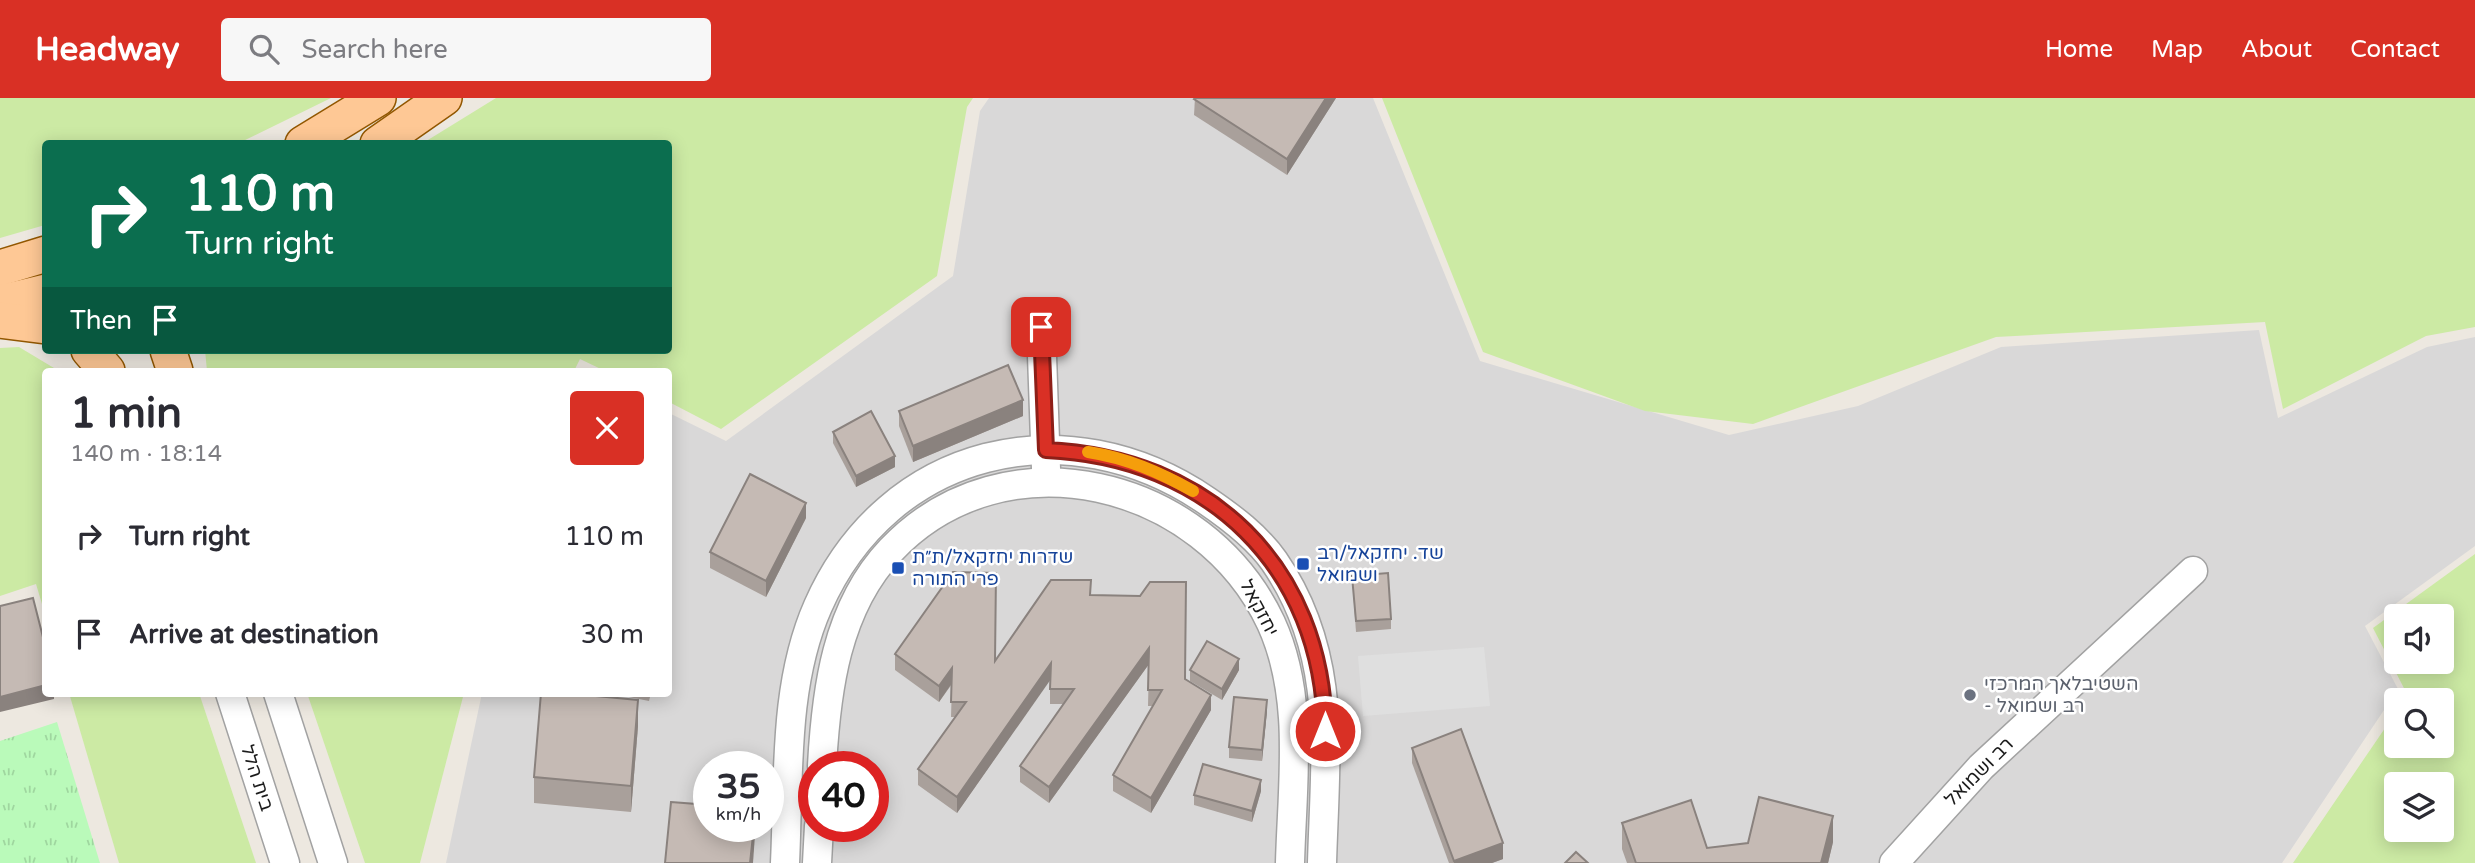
<!DOCTYPE html>
<html lang="en">
<head>
<meta charset="utf-8">
<style>
  body { margin:0; font-family:"Varela Round","Noto Sans Hebrew",sans-serif; background:#f7f7f7; color:#2b2b33; height:100vh; display:flex; flex-direction:column; font-size:26px; white-space:nowrap }
  * { box-sizing:border-box; margin:0 }
  p { font-size:23px; color:#7c7c81 }
  .icon { flex:none; width:38px; height:38px; fill:none; stroke:currentColor; stroke-width:2; stroke-linecap:round; stroke-linejoin:round }
  .map { position:relative; flex:1; overflow:hidden }
  .sheet { position:absolute; left:42px; top:270px; width:630px; height:329px; display:flex; flex-direction:column; background:#fff; border-radius:7px; box-shadow:0 4px 18px #0003 }
  .sheet>* { flex:none }
  .banner { position:absolute; left:42px; top:42px; width:630px; height:214px; border-radius:7px; box-shadow:0 4px 18px #0003; background:#0b6e4f; color:#fff; overflow:hidden }
  .fabs { position:absolute; left:2384px; top:506px; display:grid; gap:14px }
  .fabs a { display:grid; place-items:center; width:70px; height:70px; border-radius:7px; background:#fff; box-shadow:0 4px 18px #0003; font-size:35px }
  .speed { position:absolute; left:693px; top:653px; display:flex; gap:14px; font-size:35px; font-weight:700; text-align:center }
  .speed>* { display:grid; place-content:center; width:91px; height:91px; border-radius:50%; background:#fff; box-shadow:0 4px 18px #0003; line-height:1 }
  .speed small { font-size:18px; font-weight:400 }
  .speed .limit { border:10px solid #d22; background:#fff; color:#111 }
  .pin { position:absolute; display:grid; place-items:center; width:60px; height:60px; color:#fff; margin:-30px; border-radius:14px; box-shadow:0 4px 10px #0006 }
  .me { position:absolute; width:77px; margin:-38px; rotate:0deg; stroke-linejoin:round; filter:drop-shadow(0 0 5px #0008) }
  .turn { display:flex; align-items:center; gap:24px; height:147px; padding:0 28px; font-size:32px }
  .turn .icon { width:91px; height:91px; stroke-width:2.5 }
  .turn b { display:block; font-size:49px; line-height:60px }
  .then { display:flex; align-items:center; height:66px; padding:0 28px; background:#0003; gap:14px; font-size:26px }
  .round { display:grid; place-items:center; flex:none; width:74px; height:74px; border-radius:7px; background:#f7f7f7 }
  .head { display:flex; align-items:center; justify-content:space-between; height:119px; padding:0 28px }
  h1 { font-size:42px; font-weight:700; line-height:52px }
  ul { padding:0; list-style:none }
  li { display:flex; align-items:center; gap:21px; height:98px; padding:0 28px }
  li div { flex:1 }
  li b { display:block; font-size:26px }
  li em { font-style:normal }
  header { display:flex; align-items:center; gap:42px; box-sizing:border-box; height:98px; padding:0 35px; background:#d93025; color:#fff }
  header strong { font-size:33px }
  nav { display:flex; gap:38px; margin-inline-start:auto; font-size:24px }
  .search { width:490px; height:63px; background:#f7f7f7; display:flex; align-items:center; gap:18px; box-sizing:border-box; padding:0 24px; border-radius:7px; color:#7c7c81; font-size:26px }
  .map>svg:first-child { display:block }
  .residential { fill:#d9d8d8; fill-rule:evenodd }
  .grass { fill:#cceaa4; fill-rule:evenodd }
  .park { fill:url(#park-tufts) }
  .parking { fill:#dfdfdf }
  .lines { fill:none; stroke-linecap:round; stroke-linejoin:round }
  .minor-casing { stroke:#a2a2a2; stroke-width:31 }
  .major-casing { stroke:#925700; stroke-width:38 }
  .minor { stroke:#fff; stroke-width:28 }
  .major { stroke:#fec895; stroke-width:35 }
  .wall { fill:#a9a09b }
  .shaded-wall { fill:#8a827e }
  .building { fill:#c5bab4; stroke:#8a827e; stroke-width:2 }
  .route-casing { stroke:#8d1f18; stroke-width:18 }
  .route { stroke:#d93025; stroke-width:12 }
  .slow { stroke:#f59e0b; stroke-width:12 }
  .transit-dot { fill:#1a4fb4; stroke:#fff; stroke-width:2.5 }
  .worship-dot { fill:#6b7280; stroke:#fff; stroke-width:2.5 }
  .labels { text-anchor:middle; dominant-baseline:central; stroke-width:5; stroke-linejoin:round; paint-order:stroke }
  .transit-label { font-size:19px; fill:#164399; stroke:#fff; text-anchor:start }
  .street-label { font-size:19px; fill:#1b1b1b; stroke:#fff }
  .worship-label { font-size:19px; fill:#5b616d; stroke:#fff; text-anchor:start }
</style>
</head>
<body>
<header>
<strong>Headway</strong>
<div class="search"><svg class="icon" aria-label="search" viewBox="0 0 24 24"><circle cx="10" cy="10" r="6"/><path d="M15 15l6 6"/></svg>Search here</div>
<nav><a>Home</a><a>Map</a><a>About</a><a>Contact</a></nav>
</header>
<div class="map">
<svg width="2475" height="765" viewBox="0 0 2475 765">
  <defs>
    <pattern id="park-tufts" width="24" height="20" patternUnits="userSpaceOnUse" patternTransform="scale(1.75)"><rect width="24" height="20" fill="#bafaba"/><path d="M3 7l-1-3M5 7V3M7 7l1-3M15 17l-1-3M17 17v-4M19 17l1-3" fill="none" stroke="#9fd69f"/></pattern>
  </defs>
  <rect width="100%" height="100%" fill="#ede8e0"/>
  <path class="residential" d="M 989,0 L 1373,0 L 1480,263 L 1729,337 L 1858,308 L 2001,249 L 2259,232 L 2278,320 L 2427,249 L 2475,239 L 2475,448 L 2365,528 L 2398,591 L 2282,765 L 446,765 L 482,595 L 668,595 L 669,315 L 726,343 L 953,178 L 980,13 ZM 709,668 L 768,668 L 768,728 L 709,728 ZM 814,668 L 873,668 L 873,728 L 814,728 Z"/>
  <g class="grass">
    <path d="M 0,0 L 331,0 L 239,45 L 46,46 L 45,127 L 0,140 Z"/>
    <path d="M 496,0 L 973,0 L 967,9 L 937,178 L 721,331 L 669,304 L 668,273 L 605,273 L 580,261 L 574,273 L 207,273 L 205,252 L 668,252 L 668,46 L 423,45 Z"/>
    <path d="M 1382,0 L 2475,0 L 2475,229 L 2426,238 L 2283,311 L 2265,224 L 1996,239 L 1753,326 L 1645,313 L 1483,254 Z"/>
    <path d="M 19,249 L 59,273 L 46,273 L 45,516 L 36,486 L 0,498 L 0,250 Z"/>
    <path d="M 2475,456 L 2475,765 L 2293,765 L 2396,614 L 2396,648 L 2441,648 L 2441,602 L 2404,602 L 2407,596 L 2373,530 ZM 2441,518 L 2441,564 L 2396,564 L 2396,518 ZM 2441,686 L 2441,732 L 2396,732 L 2396,686 Z"/>
    <path d="M 69,595 L 199,595 L 256,765 L 119,765 Z"/>
    <path d="M 307,595 L 464,595 L 420,765 L 365,765 Z"/>
  </g>
  <path class="park" d="M 57,624 L 100,765 L 0,765 L 0,643 Z"/>
  <path class="parking" d="M 1484,549 L 1490,608 L 1363,618 L 1358,558 Z"/>
  <g class="lines">
    <defs>
      <g id="minor">
        <path d="M 1041,229 L 1046,371"/>
        <path d="M 230,595 L 285,765"/>
        <path d="M 278,595 L 333,765"/>
        <path d="M 822,668 C 826,593 836,510 891,452 C 1005,332 1204,382 1271,525 C 1305,599 1292,686 1290,765"/>
        <path d="M 785,765 C 789,681 783,587 818,508 C 888,349 1067,307 1207,403 C 1232,420 1257,439 1274,463 C 1339,557 1325,658 1322,765"/>
        <path d="M 817,765 L 819,728"/>
        <path d="M 1894,765 L 1981,669 L 2193,473"/>
      </g>
      <g id="major">
        <path d="M 303,46 L 378,0"/>
        <path d="M 378,46 L 444,0"/>
        <path d="M 0,170 L 46,156"/>
        <path d="M 0,205 L 46,194"/>
        <path d="M 0,222 L 46,228"/>
        <path d="M 89,252 L 107,273"/>
        <path d="M 168,252 L 175,273"/>
      </g>
    </defs>
    <use href="#minor" class="minor-casing"/>
    <use href="#major" class="major-casing"/>
    <use href="#minor" class="minor"/>
    <use href="#major" class="major"/>
  </g>
  <g class="wall">
    <path d="M 1195,0 L 1336,0 L 1287,77 L 1194,17 Z"/>
    <path d="M 899,313 L 1023,318 L 913,364 L 899,328 Z"/>
    <path d="M 833,334 L 895,369 L 856,389 L 833,345 Z"/>
    <path d="M 806,420 L 766,499 L 710,470 L 710,454 Z"/>
    <path d="M 1352,478 L 1391,521 L 1391,531 L 1356,534 Z"/>
    <path d="M 1090,497 L 1185,582 L 1211,612 L 1151,715 L 1113,693 L 1113,677 L 1153,608 L 1148,608 L 1149,566 L 1049,705 L 1020,684 L 1020,668 L 1063,606 L 1050,606 L 1050,581 L 957,715 L 918,687 L 918,671 L 955,619 L 951,619 L 952,586 L 939,604 L 895,572 L 895,556 L 995,562 Z"/>
    <path d="M 1190,572 L 1239,572 L 1222,602 L 1190,583 Z"/>
    <path d="M 609,595 L 651,595 L 649,603 Z"/>
    <path d="M 1267,613 L 1262,663 L 1229,660 L 1229,649 Z"/>
    <path d="M 638,628 L 631,714 L 534,705 L 534,679 Z"/>
    <path d="M 1412,650 L 1503,761 L 1492,765 L 1449,765 L 1412,665 Z"/>
    <path d="M 1261,693 L 1252,724 L 1194,707 L 1194,697 Z"/>
    <path d="M 1622,725 L 1707,750 L 1833,744 L 1828,765 L 1627,765 L 1622,751 Z"/>
  </g>
  <g class="shaded-wall">
    <path d="M 1326,0 L 1336,0 L 1287,77 L 1287,61 Z"/>
    <path d="M 1023,302 L 1023,318 L 913,364 L 913,348 Z"/>
    <path d="M 895,358 L 895,369 L 856,389 L 856,378 Z"/>
    <path d="M 806,405 L 806,420 L 766,499 L 766,483 Z"/>
    <path d="M 670,475 L 670,501 L 668,510 L 668,484 Z"/>
    <path d="M 1149,550 L 1149,566 L 1049,705 L 1049,689 Z"/>
    <path d="M 1239,561 L 1239,572 L 1222,602 L 1222,591 Z"/>
    <path d="M 1051,565 L 1051,581 L 957,715 L 957,699 Z"/>
    <path d="M 952,570 L 952,585 L 939,604 L 939,588 Z"/>
    <path d="M 46,587 L 46,595 L 54,595 L 54,601 L 0,614 L 0,599 Z"/>
    <path d="M 1211,597 L 1211,612 L 1151,715 L 1151,700 Z"/>
    <path d="M 638,602 L 638,628 L 631,714 L 631,688 Z"/>
    <path d="M 1267,602 L 1267,613 L 1262,663 L 1262,652 Z"/>
    <path d="M 1261,682 L 1261,693 L 1252,724 L 1252,713 Z"/>
    <path d="M 1833,718 L 1833,744 L 1828,765 L 1821,765 Z"/>
    <path d="M 754,728 L 755,728 L 755,737 L 753,765 L 750,765 Z"/>
    <path d="M 1503,745 L 1503,761 L 1492,765 L 1454,765 L 1454,763 Z"/>
  </g>
  <g class="building">
    <path d="M 1195,0 L 1326,0 L 1287,61 L 1194,1 Z"/>
    <path d="M 1008,267 L 1023,302 L 913,348 L 899,313 Z"/>
    <path d="M 871,313 L 895,358 L 856,378 L 833,334 Z"/>
    <path d="M 750,376 L 806,405 L 766,483 L 710,454 Z"/>
    <path d="M 953,474 L 996,475 L 995,563 L 1051,482 L 1091,482 L 1090,497 L 1140,498 L 1150,484 L 1186,484 L 1185,581 L 1211,597 L 1151,700 L 1113,677 L 1162,592 L 1148,592 L 1149,550 L 1049,689 L 1020,668 L 1074,591 L 1050,591 L 1051,565 L 957,699 L 918,671 L 966,604 L 951,604 L 952,570 L 939,588 L 895,556 Z"/>
    <path d="M 1388,475 L 1391,521 L 1356,523 L 1352,478 Z"/>
    <path d="M 33,500 L 46,551 L 46,587 L 0,599 L 0,508 Z"/>
    <path d="M 1207,543 L 1239,561 L 1222,591 L 1190,572 Z"/>
    <path d="M 541,595 L 564,595 L 638,602 L 631,688 L 534,679 Z"/>
    <path d="M 1234,599 L 1267,602 L 1262,652 L 1229,649 Z"/>
    <path d="M 1461,631 L 1503,745 L 1454,763 L 1412,650 Z"/>
    <path d="M 1203,666 L 1261,682 L 1252,713 L 1194,697 Z"/>
    <path d="M 1759,699 L 1833,718 L 1821,765 L 1636,765 L 1622,725 L 1691,702 L 1707,750 L 1748,745 Z"/>
    <path d="M 671,704 L 709,707 L 709,728 L 754,728 L 750,765 L 665,765 Z"/>
    <path d="M 1576,754 L 1588,765 L 1565,765 Z"/>
  </g>
  <g class="lines">
    <defs>
      <path id="route" d="M 1041,229 L 1046,352 C 1208,359 1323,468 1325,633"/>
    </defs>
    <use href="#route" class="route-casing"/>
    <use href="#route" class="route"/>
    <path class="slow" d="M 1088,354 C 1127,360 1159,374 1193,393"/>
  </g>
  <g class="transit-dot">
    <rect x="1296" y="459" width="14" height="14" rx="3.5"/>
    <rect x="891" y="463" width="14" height="14" rx="3.5"/>
  </g>
  <circle class="worship-dot" cx="1970" cy="597" r="7"/>
  <g class="labels">
    <g class="transit-label">
      <text x="1317" y="455">שד. יחזקאל/רב<tspan x="1317" dy="22">ושמואל</tspan></text>
      <text x="912" y="459">שדרות יחזקאל/ת״ת<tspan x="912" dy="22">פרי התורה</tspan></text>
    </g>
    <g class="street-label">
      <text transform="translate(1259 510) rotate(62)">יחזקאל</text>
      <text transform="translate(1979 674) rotate(-45)">רב ושמואל</text>
      <text transform="translate(257 680) rotate(72)">בית הלל</text>
    </g>
    <g class="worship-label">
      <text x="1984" y="586">השטיבלאך המרכזי<tspan x="1984" dy="22">- רב ושמואל</tspan></text>
    </g>
  </g>
</svg>
<div class="fabs">
<a><svg class="icon" aria-label="sound" viewBox="0 0 24 24"><path d="M4 9h4l5-4v14l-5-4H4zM17 9q2 3 0 6"/></svg></a>
<a><svg class="icon" aria-label="search" viewBox="0 0 24 24"><circle cx="10" cy="10" r="6"/><path d="M15 15l6 6"/></svg></a>
<a><svg class="icon" aria-label="layers" viewBox="0 0 24 24"><path d="M12 4l9 5-9 5-9-5zM3 14l9 5 9-5"/></svg></a>
</div>
<div class="speed"><div>35<small>km/h</small></div><div class="limit">40</div></div>
<div class="pin" style="left:1041px;top:229px;background:#d93025"><svg class="icon" aria-label="arrive" viewBox="0 0 24 24"><path d="M6 21V4h12l-3 4 3 4H6"/></svg></div>
<svg class="me" style="left:1325px;top:633px" viewBox="-20 -20 40 40"><circle r="17" fill="#d93025" stroke="#fff" stroke-width="3"/><path d="M0-11L8 9 0 5-8 9z" fill="#fff"/></svg>
<div class="banner">
<div class="turn"><svg class="icon" aria-label="right" viewBox="0 0 24 24"><path d="M7 20v-9h11M14 6l5 5-5 5"/></svg><div><b>110 m</b>Turn right</div></div>
<div class="then">Then<svg class="icon" aria-label="arrive" viewBox="0 0 24 24"><path d="M6 21V4h12l-3 4 3 4H6"/></svg></div>
</div>
<section class="sheet">
<div class="head"><div><h1>1 min</h1><p>140 m · 18:14</p></div><a class="round" style="background:#d93025;color:#fff"><svg class="icon" aria-label="close" viewBox="0 0 24 24"><path d="M6 6l12 12M18 6L6 18"/></svg></a></div>
<ul>
<li><svg class="icon" aria-label="right" viewBox="0 0 24 24"><path d="M7 20v-9h11M14 6l5 5-5 5"/></svg><div><b>Turn right</b></div><em>110 m</em></li>
<li><svg class="icon" aria-label="arrive" viewBox="0 0 24 24"><path d="M6 21V4h12l-3 4 3 4H6"/></svg><div><b>Arrive at destination</b></div><em>30 m</em></li>
</ul>
</section>
</div>
</body>
</html>
